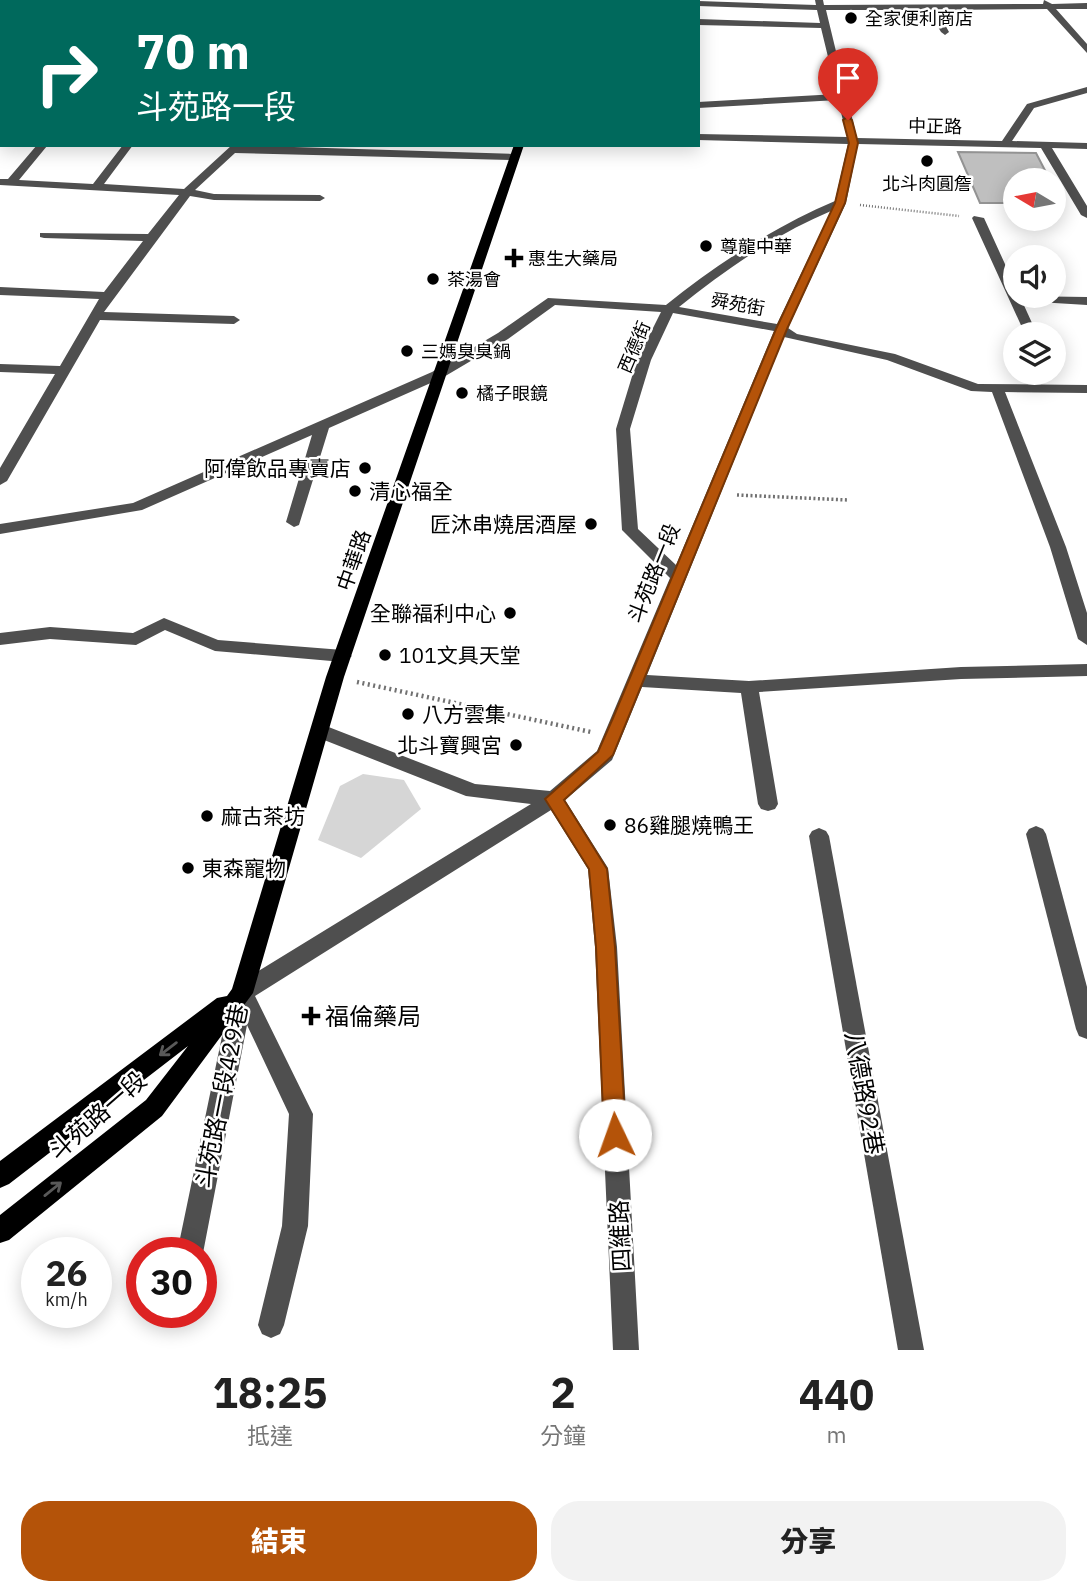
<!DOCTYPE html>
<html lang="zh-TW">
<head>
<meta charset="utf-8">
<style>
  body { margin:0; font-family:"IBM Plex Sans","Noto Sans TC",sans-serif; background:#f2f2f2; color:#222; height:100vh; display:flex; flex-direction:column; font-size:26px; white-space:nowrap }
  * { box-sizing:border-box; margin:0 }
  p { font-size:23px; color:#767676 }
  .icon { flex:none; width:38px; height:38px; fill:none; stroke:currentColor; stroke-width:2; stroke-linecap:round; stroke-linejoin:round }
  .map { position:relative; height:1350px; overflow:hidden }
  .side { display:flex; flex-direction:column; background:#fff; flex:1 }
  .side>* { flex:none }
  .guide { position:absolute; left:0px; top:0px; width:700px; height:147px; box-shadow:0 4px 18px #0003; background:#00695c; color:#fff; overflow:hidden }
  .needle { width:46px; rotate:280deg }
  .buttons { position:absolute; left:1003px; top:168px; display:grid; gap:14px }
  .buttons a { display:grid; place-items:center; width:63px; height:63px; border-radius:50%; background:#fff; box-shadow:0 4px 18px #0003; font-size:35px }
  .speed { position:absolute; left:21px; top:1237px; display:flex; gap:14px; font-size:35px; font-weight:700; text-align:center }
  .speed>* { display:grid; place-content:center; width:91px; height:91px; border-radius:50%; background:#fff; box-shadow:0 4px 18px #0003; line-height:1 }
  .speed small { font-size:18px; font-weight:400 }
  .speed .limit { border:10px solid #d22; background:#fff; color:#111 }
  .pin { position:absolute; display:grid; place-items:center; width:60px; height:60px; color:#fff; margin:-72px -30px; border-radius:50% 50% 50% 0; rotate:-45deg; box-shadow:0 0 7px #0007 }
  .pin .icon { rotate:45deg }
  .me { position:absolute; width:77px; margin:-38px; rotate:357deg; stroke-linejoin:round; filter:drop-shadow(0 0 5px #0008) }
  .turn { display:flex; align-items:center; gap:24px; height:147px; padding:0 21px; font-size:32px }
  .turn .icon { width:91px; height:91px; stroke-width:2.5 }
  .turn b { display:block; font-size:49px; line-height:60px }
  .eta { display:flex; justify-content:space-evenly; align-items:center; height:119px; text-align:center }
  .eta b { font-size:42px; font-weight:800; line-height:49px }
  .action { display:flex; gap:14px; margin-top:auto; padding:14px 21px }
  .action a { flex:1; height:80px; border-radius:28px; background:#b45309; color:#fff; font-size:28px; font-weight:800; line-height:80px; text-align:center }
  .action a+a { background:#f2f2f2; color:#222 }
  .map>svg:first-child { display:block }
  .green { fill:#d6d6d6 }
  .building { fill:#bfbfbf; stroke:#939393; stroke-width:2 }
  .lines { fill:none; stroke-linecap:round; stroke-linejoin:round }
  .path-far2 { stroke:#717171; stroke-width:2.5; stroke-dasharray:1 2; stroke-linecap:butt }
  .path-far1 { stroke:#717171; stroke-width:3.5; stroke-dasharray:2 2.5; stroke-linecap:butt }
  .path { stroke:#717171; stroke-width:4.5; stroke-dasharray:2 3.5; stroke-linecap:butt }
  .minor { fill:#4f4f4f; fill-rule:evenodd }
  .major { fill:#000; fill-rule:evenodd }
  .oneway { stroke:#595959 }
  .route { fill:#b45309; stroke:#753606; stroke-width:2 }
  .poi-dot { fill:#000; stroke:#fff; stroke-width:2.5 }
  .labels { text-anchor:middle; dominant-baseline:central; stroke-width:5; stroke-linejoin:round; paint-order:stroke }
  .far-poi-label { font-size:18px; fill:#000; stroke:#fff; text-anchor:start }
  .far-street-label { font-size:18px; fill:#000; stroke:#fff }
  .poi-label { font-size:21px; fill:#000; stroke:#fff; text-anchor:start }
  .street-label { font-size:21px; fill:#000; stroke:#fff }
  .near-poi-label { font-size:24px; fill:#000; stroke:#fff; text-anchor:start }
  .near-street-label { font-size:24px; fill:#000; stroke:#fff }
</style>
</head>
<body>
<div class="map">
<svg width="1087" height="1350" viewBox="0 0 1087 1350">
  <rect width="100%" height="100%" fill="#fff"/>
  <path class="green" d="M 363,774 L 404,780 L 421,809 L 361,858 L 318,840 L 340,786 Z"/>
  <path class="building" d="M 958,152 L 1036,153 L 1050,180 L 1015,180 L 1015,203 L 980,203 Z"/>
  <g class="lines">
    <path class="path-far2" d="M 860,205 L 959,216"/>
    <path class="path-far1" d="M 737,495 L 848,500"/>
    <path class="path" d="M 357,682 L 591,732"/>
    <g class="minor">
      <path d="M 14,0 L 24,0 L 13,2 Z"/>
      <path d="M 235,0 L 244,0 L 234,2 Z"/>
      <path d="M 394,0 L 403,0 L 393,2 Z"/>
      <path d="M 628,0 L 674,0 L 676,2 L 629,2 Z"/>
      <path d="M 815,0 L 823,0 L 824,5 L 1043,4 L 1044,0 L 1052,4 L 1087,3 L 1087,9 L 1056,9 L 1087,44 L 1087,53 L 1047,9 L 937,10 L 949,32 L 945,35 L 941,32 L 928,10 L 826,10 L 857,138 L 1002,141 L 1027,104 L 1087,87 L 1087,93 L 1034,108 L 1012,141 L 1087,143 L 1087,149 L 1052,148 L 1087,206 L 1087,218 L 1081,215 L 1041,148 L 858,144 L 846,203 L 788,328 L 797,334 L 895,354 L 978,384 L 1087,385 L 1087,393 L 1005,392 L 1066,547 L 1087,613 L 1087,645 L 1078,639 L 1050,547 L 992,392 L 971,391 L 887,360 L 784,337 L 647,675 L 749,681 L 961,667 L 1087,664 L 1087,676 L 961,679 L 759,692 L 778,804 L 775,809 L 768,811 L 761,809 L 758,804 L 741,693 L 642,687 L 612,760 L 565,800 L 608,868 L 617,947 L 639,1350 L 613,1350 L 595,947 L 588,869 L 551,810 L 255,996 L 313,1114 L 308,1226 L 284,1325 L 280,1334 L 271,1338 L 262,1334 L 258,1325 L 282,1226 L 289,1114 L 247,1025 L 203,1253 L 201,1256 L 201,1253 L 177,1253 L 231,993 L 234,986 L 531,804 L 466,796 L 314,736 L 311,731 L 314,726 L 326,726 L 475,784 L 550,791 L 597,751 L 670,578 L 622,530 L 616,429 L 637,360 L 661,312 L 555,305 L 508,339 L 442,378 L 329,428 L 299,525 L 294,527 L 286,522 L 312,435 L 142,510 L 0,534 L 0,524 L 133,503 L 432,372 L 498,333 L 548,298 L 666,305 C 718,263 774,227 835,201 L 848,144 L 698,140 L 698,134 L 847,137 L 838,100 L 698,108 L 698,102 L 837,94 L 821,28 L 698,25 L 698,19 L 820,23 L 817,10 L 698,6 L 698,2 L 695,2 L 698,1 L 816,5 ZM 831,211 L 777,324 L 679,307 C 725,270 776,234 831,211 ZM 673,313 L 774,331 L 676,565 L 638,529 L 630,429 L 651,360 Z"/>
      <path d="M 0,9 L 2,9 L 0,16 Z"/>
      <rect x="0" y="51" width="2" height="6"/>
      <rect x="0" y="106" width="2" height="6"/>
      <path d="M 37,145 L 47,146 L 19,180 L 93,184 L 123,145 L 133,145 L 104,184 L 184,189 L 232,145 L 514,154 L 519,157 L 514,160 L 235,153 L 195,190 L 214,194 L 320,195 L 325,198 L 320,201 L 214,200 L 190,196 L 104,312 L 234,316 L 240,320 L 234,324 L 100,320 L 7,481 L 0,485 L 0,468 L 55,374 L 0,372 L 0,364 L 60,366 L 99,299 L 0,295 L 0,287 L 104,292 L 143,241 L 44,238 L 40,237 L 40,233 L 148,234 L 179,195 L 0,185 L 0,179 L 8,179 Z"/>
      <path d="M 974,216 L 984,218 L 1015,286 L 1015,296 L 1087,297 L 1087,305 L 1022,301 L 1037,334 L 1025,334 L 972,218 Z"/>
      <path d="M 164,618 L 218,640 L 343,650 L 352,656 L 343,662 L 215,651 L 165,630 L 136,645 L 50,639 L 0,645 L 0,633 L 50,627 L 133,633 Z"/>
      <path d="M 1036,826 L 1043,829 L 1046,834 L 1087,987 L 1087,1039 L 1079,1036 L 1076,1029 L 1026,834 L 1029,829 Z"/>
      <path d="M 819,828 L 826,831 L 829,836 L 924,1350 L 898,1350 L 809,836 L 812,831 Z"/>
    </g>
    <g class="major">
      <path d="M 573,0 L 581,0 L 572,2 Z"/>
      <path d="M 514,145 L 524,145 L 344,677 L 253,993 L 162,1116 L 9,1240 L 0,1243 L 0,1215 L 146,1100 L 188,1046 L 9,1184 L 0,1188 L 0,1161 L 217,998 L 227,996 L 232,989 L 326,677 Z"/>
    </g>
  </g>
  <defs><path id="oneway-shaft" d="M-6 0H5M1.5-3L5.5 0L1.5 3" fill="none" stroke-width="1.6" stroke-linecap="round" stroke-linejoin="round" transform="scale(1.75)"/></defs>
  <g class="oneway">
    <use href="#oneway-shaft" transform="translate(168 1049) rotate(143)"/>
    <use href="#oneway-shaft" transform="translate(53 1189) rotate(-39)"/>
  </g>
  <path class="route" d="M 848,117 L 852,120 L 858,143 L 845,203 L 787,329 L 613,755 L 564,800 L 607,869 L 615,947 L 626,1135 L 623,1142 L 615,1145 L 607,1142 L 604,1135 L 596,947 L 589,869 L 545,799 L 598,752 L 613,718 L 776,329 L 835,203 L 849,143 L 843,120 Z"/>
  <g class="poi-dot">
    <circle cx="851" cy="18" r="7"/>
    <circle cx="927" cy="161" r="7"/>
    <circle cx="706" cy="246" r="7"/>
    <path d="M510.5 247.5h7v7h7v7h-7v7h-7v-7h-7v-7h7z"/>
    <circle cx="433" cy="279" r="7"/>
    <circle cx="407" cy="351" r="7"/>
    <circle cx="462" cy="393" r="7"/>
    <circle cx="365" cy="468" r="7"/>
    <circle cx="355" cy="491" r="7"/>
    <circle cx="591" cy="524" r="7"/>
    <circle cx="510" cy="613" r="7"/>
    <circle cx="385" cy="655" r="7"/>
    <circle cx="408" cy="714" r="7"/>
    <circle cx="516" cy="745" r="7"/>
    <circle cx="207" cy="816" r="7"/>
    <circle cx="610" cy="825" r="7"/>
    <circle cx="188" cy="868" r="7"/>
    <path d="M307.5 1005.5h7v7h7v7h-7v7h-7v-7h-7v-7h7z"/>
  </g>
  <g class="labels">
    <g class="far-poi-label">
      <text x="865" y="18">全家便利商店</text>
      <text x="927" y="183" text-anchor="middle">北斗肉圓詹</text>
      <text x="720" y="246">尊龍中華</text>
      <text x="528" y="258">惠生大藥局</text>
      <text x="447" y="279">茶湯會</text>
      <text x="421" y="351">三媽臭臭鍋</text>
      <text x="476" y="393">橘子眼鏡</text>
    </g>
    <g class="far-street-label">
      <text transform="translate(935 126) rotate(1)">中正路</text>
      <text transform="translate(738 304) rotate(10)">舜苑街</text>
      <text transform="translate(634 347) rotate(-67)">西德街</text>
    </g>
    <g class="poi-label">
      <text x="351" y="468" text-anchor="end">阿偉飲品專賣店</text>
      <text x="369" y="491">清心福全</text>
      <text x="577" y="524" text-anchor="end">匠沐串燒居酒屋</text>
      <text x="496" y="613" text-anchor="end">全聯福利中心</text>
      <text x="399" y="655">101文具天堂</text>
      <text x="422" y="714">八方雲集</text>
      <text x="502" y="745" text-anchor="end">北斗寶興宮</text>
      <text x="221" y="816">麻古茶坊</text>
      <text x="624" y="825">86雞腿燒鴨王</text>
      <text x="202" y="868">東森寵物</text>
    </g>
    <g class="street-label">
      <text transform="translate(353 560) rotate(-71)">中華路</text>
      <text transform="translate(653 573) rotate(-68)">斗苑路一段</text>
    </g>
    <g class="near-poi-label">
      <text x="325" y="1016">福倫藥局</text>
    </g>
    <g class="near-street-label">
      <text transform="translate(865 1093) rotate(80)">八德路92巷</text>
      <text transform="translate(221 1096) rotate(-79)">斗苑路一段429巷</text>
      <text transform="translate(97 1115) rotate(-41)">斗苑路一段</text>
      <text transform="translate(620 1236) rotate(-93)">四維路</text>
    </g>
  </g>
</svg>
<div class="buttons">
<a><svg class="needle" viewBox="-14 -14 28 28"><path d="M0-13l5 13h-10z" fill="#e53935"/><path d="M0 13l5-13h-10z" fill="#767676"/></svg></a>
<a><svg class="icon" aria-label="sound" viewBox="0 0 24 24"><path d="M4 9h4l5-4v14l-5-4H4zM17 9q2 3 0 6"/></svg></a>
<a><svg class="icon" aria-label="layers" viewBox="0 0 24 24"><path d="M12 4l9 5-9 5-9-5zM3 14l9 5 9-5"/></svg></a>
</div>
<div class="speed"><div>26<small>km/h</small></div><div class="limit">30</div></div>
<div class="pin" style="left:848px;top:120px;background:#d93025"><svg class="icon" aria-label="arrive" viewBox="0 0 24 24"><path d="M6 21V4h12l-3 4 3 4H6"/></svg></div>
<svg class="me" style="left:615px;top:1135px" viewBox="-20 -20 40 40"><circle r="19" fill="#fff"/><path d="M0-13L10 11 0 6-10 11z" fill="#b45309"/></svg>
<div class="guide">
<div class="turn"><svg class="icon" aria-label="right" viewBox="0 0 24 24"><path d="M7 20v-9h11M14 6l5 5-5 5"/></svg><div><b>70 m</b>斗苑路一段</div></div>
</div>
</div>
<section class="side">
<div class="eta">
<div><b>18:25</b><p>抵達</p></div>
<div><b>2</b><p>分鐘</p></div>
<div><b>440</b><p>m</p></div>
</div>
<div class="action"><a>結束</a><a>分享</a></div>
</section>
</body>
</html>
